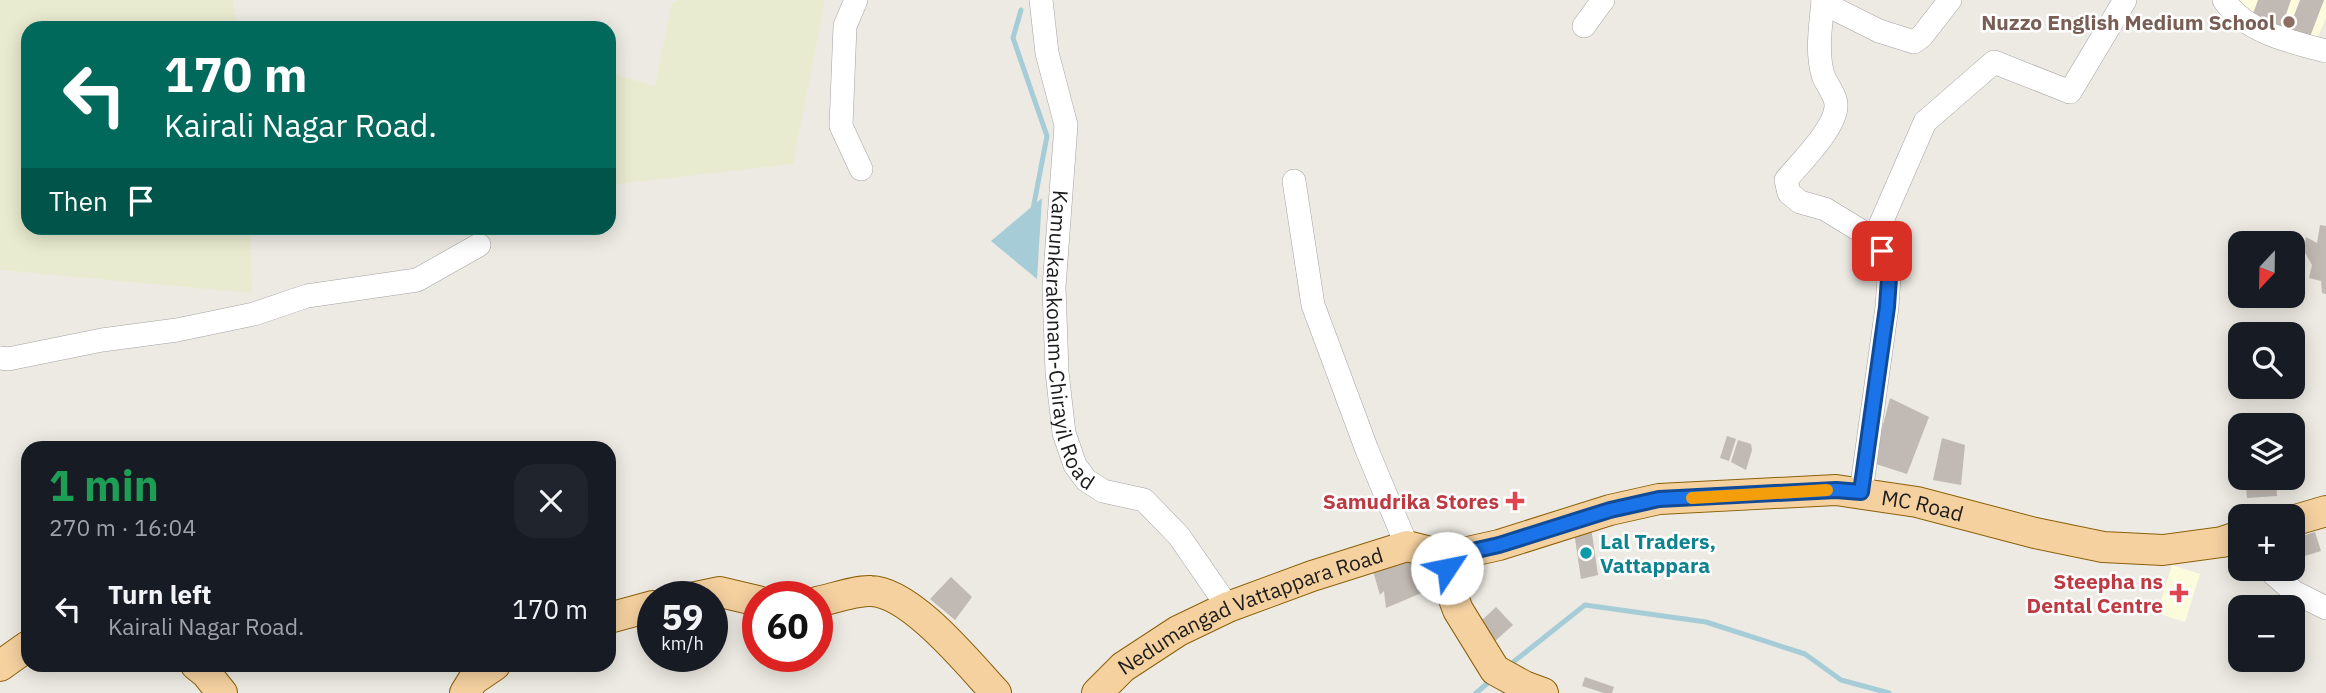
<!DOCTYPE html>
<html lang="en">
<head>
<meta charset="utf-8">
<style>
  body { margin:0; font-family:"IBM Plex Sans",sans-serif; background:#20242c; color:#f1f3f6; height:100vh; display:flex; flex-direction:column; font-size:26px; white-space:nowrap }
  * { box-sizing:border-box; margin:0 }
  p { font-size:23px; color:#9ea1a6 }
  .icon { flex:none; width:38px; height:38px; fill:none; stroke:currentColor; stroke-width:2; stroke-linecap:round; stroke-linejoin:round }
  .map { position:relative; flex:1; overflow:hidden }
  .drawer { position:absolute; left:21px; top:441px; width:595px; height:231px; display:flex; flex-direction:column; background:#171b24; border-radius:21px; box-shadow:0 4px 18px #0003 }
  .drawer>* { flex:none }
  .banner { position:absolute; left:21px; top:21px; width:595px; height:214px; border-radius:21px; box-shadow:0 4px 18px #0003; background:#00695c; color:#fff; overflow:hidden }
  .needle { width:46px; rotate:202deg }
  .fabs { position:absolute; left:2228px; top:231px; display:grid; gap:14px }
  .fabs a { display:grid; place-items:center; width:77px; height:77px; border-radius:14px; background:#171b24; box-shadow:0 4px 18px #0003; font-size:35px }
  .speed { position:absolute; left:637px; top:581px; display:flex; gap:14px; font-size:35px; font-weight:700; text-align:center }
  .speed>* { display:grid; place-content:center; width:91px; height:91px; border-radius:50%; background:#171b24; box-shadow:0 4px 18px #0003; line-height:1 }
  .speed small { font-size:18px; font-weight:400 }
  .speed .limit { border:10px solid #d22; background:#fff; color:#111 }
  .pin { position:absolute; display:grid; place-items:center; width:60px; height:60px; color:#fff; margin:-30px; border-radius:14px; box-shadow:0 4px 10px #0006 }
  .me { position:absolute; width:77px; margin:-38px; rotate:56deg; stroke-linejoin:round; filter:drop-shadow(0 0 5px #0008) }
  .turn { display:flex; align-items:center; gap:24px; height:147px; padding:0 28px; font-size:32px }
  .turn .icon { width:91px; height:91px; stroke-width:2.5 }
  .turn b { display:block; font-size:49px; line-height:60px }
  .then { display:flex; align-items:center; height:66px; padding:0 28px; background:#0003; gap:14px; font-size:26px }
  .round { display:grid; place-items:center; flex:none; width:74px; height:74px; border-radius:21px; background:#20242c }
  .head { display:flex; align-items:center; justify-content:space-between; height:119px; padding:0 28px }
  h1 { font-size:42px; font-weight:700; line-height:52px; color:#1e9e55 }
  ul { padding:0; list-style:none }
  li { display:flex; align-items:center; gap:21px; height:98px; padding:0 28px }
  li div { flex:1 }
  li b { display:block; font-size:26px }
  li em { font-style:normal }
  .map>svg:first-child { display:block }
  .education { fill:#fcfcdc }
  .farmland { fill:#e8ebcf }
  .water { fill:#a6ccd8 }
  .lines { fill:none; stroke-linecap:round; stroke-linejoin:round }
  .stream { stroke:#a6ccd8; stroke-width:5 }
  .building { fill:#c1b9b3 }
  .minor-casing { stroke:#a3a3a3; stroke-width:24 }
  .major-casing { stroke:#8b610a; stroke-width:32 }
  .minor { stroke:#fff; stroke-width:23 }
  .major { stroke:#f5d1a0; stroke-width:30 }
  .route-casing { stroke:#114b97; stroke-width:18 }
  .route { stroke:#1a73e8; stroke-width:12 }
  .slow { stroke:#f59e0b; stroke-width:12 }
  .education-dot { fill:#8d6e63; stroke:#fff; stroke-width:2.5 }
  .health-dot { fill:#e0444e; stroke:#fff; stroke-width:2.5 }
  .culture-dot { fill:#0f9aa8; stroke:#fff; stroke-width:2.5 }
  .labels { text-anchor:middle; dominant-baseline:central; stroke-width:5; stroke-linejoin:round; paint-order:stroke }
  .education-label { font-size:21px; font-weight:bold; fill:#785e54; stroke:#fff; text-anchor:end }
  .street-label { font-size:21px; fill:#1c1c1c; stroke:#fff }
  .health-label { font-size:21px; font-weight:bold; fill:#be3a42; stroke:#fff; text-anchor:end }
  .culture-label { font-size:21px; font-weight:bold; fill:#0d838f; stroke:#fff; text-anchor:start }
</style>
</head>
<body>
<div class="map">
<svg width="2326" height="693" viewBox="0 0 2326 693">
  <rect width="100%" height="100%" fill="#edeae3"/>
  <g class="education">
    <path d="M 2230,0 L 2326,0 L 2326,18 L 2315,44 L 2293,39 Z"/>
    <path d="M 2172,565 L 2200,574 L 2185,622 L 2157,613 Z"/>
  </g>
  <g class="farmland">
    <path d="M 0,0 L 233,0 L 237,27 L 265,28 L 28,28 L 28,228 L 250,228 L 252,293 L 0,270 Z"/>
    <path d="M 679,0 L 825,0 L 793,164 L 609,185 L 609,73 L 655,86 L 672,3 Z"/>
  </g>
  <path class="water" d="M 1042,198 L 1037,279 L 991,241 Z"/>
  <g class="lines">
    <g class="stream">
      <path d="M 1021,10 L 1013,38 L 1047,136 L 1033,209"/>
      <path d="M 1512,663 L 1585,605 L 1706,622 L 1805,654 L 1841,680 L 1889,693"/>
      <path d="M 1476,693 L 1489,682"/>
    </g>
  </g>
  <g class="building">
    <path d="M 2258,0 L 2291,0 L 2281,29 L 2251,19 Z"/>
    <path d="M 2300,0 L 2324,0 L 2308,42 L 2287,34 Z"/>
    <path d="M 2320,225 L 2326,226 L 2326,294 L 2322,293 L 2321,281 L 2309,278 L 2312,265 L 2304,251 L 2306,237 L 2317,243 Z"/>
    <path d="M 1890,398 L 1929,417 L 1907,474 L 1873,463 Z"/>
    <path d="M 1727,436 L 1736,439 L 1729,461 L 1720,458 Z"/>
    <path d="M 1942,438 L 1965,445 L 1961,485 L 1933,480 Z"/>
    <path d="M 1738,440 L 1751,444 L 1752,450 L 1746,470 L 1731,462 Z"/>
    <path d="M 2245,478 L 2276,478 L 2277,496 L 2247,498 Z"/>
    <path d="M 1591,527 L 1598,575 L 1581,579 L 1574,532 Z"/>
    <path d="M 2315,532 L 2321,551 L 2292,560 L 2292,539 Z"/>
    <path d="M 1417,560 L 1424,584 L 1421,584 L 1426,591 L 1386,608 L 1384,591 L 1380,595 L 1373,571 Z"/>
    <path d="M 951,577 L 972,597 L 955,620 L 930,599 Z"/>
    <path d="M 1496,607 L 1513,625 L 1495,641 L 1479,623 Z"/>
    <path d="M 1585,677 L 1614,687 L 1612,693 L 1604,693 L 1582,686 Z"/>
  </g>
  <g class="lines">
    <defs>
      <g id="minor">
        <path d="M 856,0 L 845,26 L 841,126 L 861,169"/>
        <path id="s1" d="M 1041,0 L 1047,53 L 1066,125 L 1054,287 L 1057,372 L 1064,433 L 1075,465 L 1086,480 L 1103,491 L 1144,500 L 1179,536 L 1228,607"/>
        <path d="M 1823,0 C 1821,25 1816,51 1823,75 C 1826,84 1836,95 1836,105 C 1837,127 1800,163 1786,180 L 1789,193 L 1800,202 L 1825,209 L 1874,239 L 1890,263 L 1887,307 L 1861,492"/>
        <path d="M 2224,0 C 2245,32 2291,42 2326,51"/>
        <path d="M 1823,3 L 1879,31 L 1914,42 L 1922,36 L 1950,0"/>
        <path d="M 1584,26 L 1603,0"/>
        <path d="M 1294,181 L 1313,305 L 1367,450 L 1407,546"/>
        <path d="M 1874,239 L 1925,122 L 1994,62 L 2070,92 L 2125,0"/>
        <path d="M 0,358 L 8,359 L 102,340 L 177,330 L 254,314 L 307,296 L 417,280 L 479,245"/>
        <path d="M 2268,569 L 2294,592 L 2326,608"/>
      </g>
      <g id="major">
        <path d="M 2292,521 L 2326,511"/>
        <path d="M 696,597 L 720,592 L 758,601"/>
        <path d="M 817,602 C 832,599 856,590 871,591 C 911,592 969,664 996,693"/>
        <path d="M 609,618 L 653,606"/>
        <path d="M 196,665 L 206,673 L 222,693"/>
        <path d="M 0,666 L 28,646"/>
        <path d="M 465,693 L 473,680 L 495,665"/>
        <path id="s2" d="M 1097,693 L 1123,667 L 1178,631 L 1228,607 L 1312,576 L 1407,546 L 1454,558"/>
        <path id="s3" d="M 1543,693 L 1524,686 L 1495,670 L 1458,610 L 1446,578 L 1448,563 L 1459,554 L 1499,545 L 1610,510 L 1659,499 L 1836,490 L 1917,502 L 2035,533 L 2103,547 L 2163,550 L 2222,542 L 2240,536"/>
      </g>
    </defs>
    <use href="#minor" class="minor-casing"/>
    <use href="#major" class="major-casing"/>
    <use href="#minor" class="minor"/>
    <use href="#major" class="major"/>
  </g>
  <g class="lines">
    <defs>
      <path id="route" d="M 1447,568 L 1448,563 L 1459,554 L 1499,545 L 1610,510 L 1659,499 L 1836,490 L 1861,492 L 1887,307 L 1890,263 L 1882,251"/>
    </defs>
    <use href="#route" class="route-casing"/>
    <use href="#route" class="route"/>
    <path class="slow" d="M 1692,498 L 1827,490"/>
  </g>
  <circle class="education-dot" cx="2289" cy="22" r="7"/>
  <g class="health-dot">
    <path d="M1511.5 490.5h7v7h7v7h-7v7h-7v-7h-7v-7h7z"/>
    <path d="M2175.5 582.5h7v7h7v7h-7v7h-7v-7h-7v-7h7z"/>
  </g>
  <circle class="culture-dot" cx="1586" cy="553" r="7"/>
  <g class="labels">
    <g class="education-label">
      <text x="2275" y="22">Nuzzo English Medium School</text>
    </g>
    <g class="street-label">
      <text stroke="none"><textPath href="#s1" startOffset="345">Kamunkarakonam-Chirayil Road</textPath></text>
      <text stroke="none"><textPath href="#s3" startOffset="660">MC Road</textPath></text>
      <text stroke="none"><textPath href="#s2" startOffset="177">Nedumangad Vattappara Road</textPath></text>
    </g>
    <g class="health-label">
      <text x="1499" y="501">Samudrika Stores</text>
      <text x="2163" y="581">Steepha ns<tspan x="2163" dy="24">Dental Centre</tspan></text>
    </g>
    <g class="culture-label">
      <text x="1600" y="541">Lal Traders,<tspan x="1600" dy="24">Vattappara</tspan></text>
    </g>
  </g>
</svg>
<div class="fabs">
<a><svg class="needle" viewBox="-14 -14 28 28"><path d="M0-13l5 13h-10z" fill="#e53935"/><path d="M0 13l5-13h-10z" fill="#9ea1a6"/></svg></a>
<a><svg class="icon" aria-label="search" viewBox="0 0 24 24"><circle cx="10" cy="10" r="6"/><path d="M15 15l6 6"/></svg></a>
<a><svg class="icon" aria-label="layers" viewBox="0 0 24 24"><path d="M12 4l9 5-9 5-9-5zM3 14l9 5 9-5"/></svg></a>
<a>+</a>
<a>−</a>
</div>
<div class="speed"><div>59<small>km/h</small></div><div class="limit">60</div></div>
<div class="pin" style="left:1882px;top:251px;background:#d93025"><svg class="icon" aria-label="arrive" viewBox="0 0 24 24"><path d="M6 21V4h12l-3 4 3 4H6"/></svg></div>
<svg class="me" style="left:1447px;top:568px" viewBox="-20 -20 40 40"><circle r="19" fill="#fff"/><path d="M0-13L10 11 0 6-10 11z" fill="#1a73e8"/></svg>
<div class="banner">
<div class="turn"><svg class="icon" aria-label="left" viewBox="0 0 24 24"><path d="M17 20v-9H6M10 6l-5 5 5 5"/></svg><div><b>170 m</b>Kairali Nagar Road.</div></div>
<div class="then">Then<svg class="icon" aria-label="arrive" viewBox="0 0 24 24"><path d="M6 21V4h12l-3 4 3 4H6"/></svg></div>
</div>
<section class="drawer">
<div class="head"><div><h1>1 min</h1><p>270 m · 16:04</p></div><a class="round"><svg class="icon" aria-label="close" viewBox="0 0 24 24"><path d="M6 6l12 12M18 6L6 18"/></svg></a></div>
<ul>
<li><svg class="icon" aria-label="left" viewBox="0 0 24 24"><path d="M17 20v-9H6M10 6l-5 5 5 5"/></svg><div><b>Turn left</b><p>Kairali Nagar Road.</p></div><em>170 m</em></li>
</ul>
</section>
</div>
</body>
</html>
